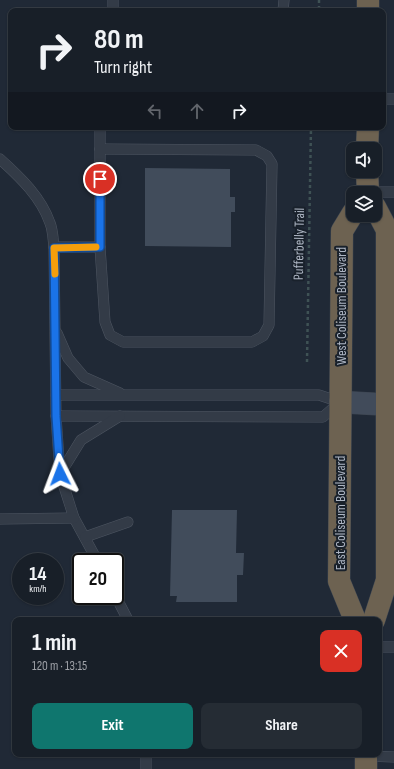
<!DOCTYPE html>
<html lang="en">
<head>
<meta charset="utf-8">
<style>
  body { margin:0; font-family:"Sofia Sans Condensed",sans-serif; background:#252c34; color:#f1f3f6; height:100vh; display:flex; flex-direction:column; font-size:15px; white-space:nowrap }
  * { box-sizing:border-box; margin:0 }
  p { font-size:13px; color:#9fa2a8 }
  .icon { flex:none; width:22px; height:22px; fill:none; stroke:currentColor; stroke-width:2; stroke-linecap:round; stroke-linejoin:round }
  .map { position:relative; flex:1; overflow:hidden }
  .details { position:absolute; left:12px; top:617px; width:370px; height:140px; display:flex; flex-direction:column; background:#181f28; border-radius:8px; box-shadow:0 1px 3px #0004,0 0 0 1px #363d45 }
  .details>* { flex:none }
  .hud { position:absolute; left:8px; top:8px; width:378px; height:122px; border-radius:8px; box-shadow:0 1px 3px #0004,0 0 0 1px #363d45; background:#181f28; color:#f1f3f6; overflow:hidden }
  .fabs { position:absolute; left:346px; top:142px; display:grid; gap:8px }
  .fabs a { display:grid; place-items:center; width:36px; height:36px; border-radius:8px; background:#181f28; box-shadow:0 1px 3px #0004,0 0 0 1px #363d45; font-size:20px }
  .speed { position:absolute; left:12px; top:553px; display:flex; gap:8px; font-size:20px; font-weight:700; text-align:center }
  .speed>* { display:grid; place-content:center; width:52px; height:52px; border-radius:50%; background:#181f28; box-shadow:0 1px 3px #0004,0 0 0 1px #363d45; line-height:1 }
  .speed small { font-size:10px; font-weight:400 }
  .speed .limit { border:2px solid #111; border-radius:6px; background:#fff; color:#111 }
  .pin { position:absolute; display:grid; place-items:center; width:34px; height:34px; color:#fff; margin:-17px; border:2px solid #fff; border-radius:50%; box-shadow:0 1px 4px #0007 }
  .me { position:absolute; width:44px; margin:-22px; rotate:357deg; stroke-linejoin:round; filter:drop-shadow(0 0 3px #0008) }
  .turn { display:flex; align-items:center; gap:14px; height:84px; padding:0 20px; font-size:18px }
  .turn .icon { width:52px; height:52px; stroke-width:2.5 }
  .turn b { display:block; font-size:28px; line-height:34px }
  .lanes { display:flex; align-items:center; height:38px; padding:0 20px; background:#0003; justify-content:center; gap:20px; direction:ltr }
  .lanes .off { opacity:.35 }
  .round { display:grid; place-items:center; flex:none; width:42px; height:42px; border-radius:8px; background:#252c34 }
  .head { display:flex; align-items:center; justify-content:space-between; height:68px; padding:0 20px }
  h1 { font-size:24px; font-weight:700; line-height:30px }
  .button { display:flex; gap:8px; margin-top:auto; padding:8px 20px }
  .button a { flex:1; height:46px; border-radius:8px; background:#0f766e; color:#fff; font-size:16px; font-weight:700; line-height:46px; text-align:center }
  .button a+a { background:#252c34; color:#f1f3f6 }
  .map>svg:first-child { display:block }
  .building { fill:#414c5b }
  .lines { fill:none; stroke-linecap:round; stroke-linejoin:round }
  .lane-casing { stroke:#4e5662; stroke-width:11 }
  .secondary-casing { stroke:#3d4550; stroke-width:23 }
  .highway-casing { stroke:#3e4651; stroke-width:23 }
  .path { stroke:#3f5255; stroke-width:2.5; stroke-dasharray:3 3; stroke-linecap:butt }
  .lane { stroke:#333b47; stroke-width:10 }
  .secondary { stroke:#414b5a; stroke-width:22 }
  .highway { stroke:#6d6251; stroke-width:22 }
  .route-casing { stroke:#114b97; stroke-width:10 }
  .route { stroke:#1a73e8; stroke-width:7 }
  .slow { stroke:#f59e0b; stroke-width:7 }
  .labels { text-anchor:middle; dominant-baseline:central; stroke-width:4; stroke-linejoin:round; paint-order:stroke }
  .street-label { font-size:14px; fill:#aeb6c4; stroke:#19212b }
</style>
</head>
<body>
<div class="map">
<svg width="394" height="769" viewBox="0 0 394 769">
  <rect width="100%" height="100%" fill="#202936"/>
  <g class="building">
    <path d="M 145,168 L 230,169 L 230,197 L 235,197 L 235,212 L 231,212 L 231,247 L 145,246 Z"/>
    <path d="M 172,510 L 237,510 L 236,553 L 244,553 L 243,575 L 237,575 L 237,602 L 176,602 L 177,596 L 170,596 Z"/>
  </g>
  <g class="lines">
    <defs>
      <g id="lane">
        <path d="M 113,0 L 113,11"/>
        <path d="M 283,11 L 284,0"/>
        <path d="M 383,99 L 394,99"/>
        <path d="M 100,149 L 256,150 L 267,156 L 272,164 L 269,325 L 263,336 L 252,342 L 123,342 L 110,335 L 105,322 L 100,247"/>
        <path d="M 0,159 C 20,177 41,197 50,223 C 53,230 53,240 54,247 L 56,416 L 60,474 L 74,518 L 98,562"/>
        <path d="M 367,192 L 394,192"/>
        <path d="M 54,247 L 100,247 L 100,127"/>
        <path d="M 57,333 L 68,358 L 84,377 L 120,393"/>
        <path d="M 56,416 L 323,417 L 340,402 L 319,395 L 56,395"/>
        <path d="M 60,474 L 81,440 L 120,416"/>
        <path d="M 0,519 L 74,518"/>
        <path d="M 85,537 L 128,522"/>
        <path d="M 115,595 L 128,620"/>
        <path d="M 379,647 L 394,647"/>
        <path d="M 366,756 L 394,757"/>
        <path d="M 146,769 L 146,754"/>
      </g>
      <path id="secondary" d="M 340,402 L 394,405"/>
      <g id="highway">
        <path d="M 368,11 L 368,0"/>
        <path d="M 367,149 L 368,127"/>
        <path d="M 367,171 L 368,193"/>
        <path d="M 353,213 L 342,231 L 339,581 L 355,620"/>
        <path d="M 374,620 L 387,580 L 387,230 L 375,207"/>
        <path d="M 366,754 L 366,769"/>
      </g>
    </defs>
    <use href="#lane" class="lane-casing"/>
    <use href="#secondary" class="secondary-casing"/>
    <use href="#highway" class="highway-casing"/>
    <g class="path">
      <path d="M 319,0 L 319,11"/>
      <path d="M 307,362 L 311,127"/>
    </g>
    <use href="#lane" class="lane"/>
    <use href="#secondary" class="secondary"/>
    <use href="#highway" class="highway"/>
  </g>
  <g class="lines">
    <defs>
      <path id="route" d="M 60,474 L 56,416 L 54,248 L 100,247 L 100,179"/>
    </defs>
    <use href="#route" class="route-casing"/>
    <use href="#route" class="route"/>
    <path class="slow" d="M 55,274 L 54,248 L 96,247"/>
  </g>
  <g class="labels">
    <g class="street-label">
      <text transform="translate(299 244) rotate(-89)">Pufferbelly Trail</text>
      <text transform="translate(341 306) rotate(-90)">West Coliseum Boulevard</text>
      <text transform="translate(340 513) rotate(-90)">East Coliseum Boulevard</text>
    </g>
  </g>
</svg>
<div class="fabs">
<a><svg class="icon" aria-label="sound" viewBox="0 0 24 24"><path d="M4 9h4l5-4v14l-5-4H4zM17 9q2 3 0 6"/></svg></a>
<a><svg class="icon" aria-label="layers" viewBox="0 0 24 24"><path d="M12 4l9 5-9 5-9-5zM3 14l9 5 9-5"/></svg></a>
</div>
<div class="speed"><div>14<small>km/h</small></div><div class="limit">20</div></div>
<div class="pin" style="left:100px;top:179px;background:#d93025"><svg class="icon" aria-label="arrive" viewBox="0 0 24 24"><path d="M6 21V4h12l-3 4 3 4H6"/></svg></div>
<svg class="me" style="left:60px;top:474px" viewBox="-20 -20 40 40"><path d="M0-17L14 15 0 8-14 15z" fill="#1a73e8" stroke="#fff" stroke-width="4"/></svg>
<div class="hud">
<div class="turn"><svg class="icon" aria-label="right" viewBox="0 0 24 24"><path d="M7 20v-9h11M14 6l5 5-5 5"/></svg><div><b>80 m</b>Turn right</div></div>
<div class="lanes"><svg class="icon off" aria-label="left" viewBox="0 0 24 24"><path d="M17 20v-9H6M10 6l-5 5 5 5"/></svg><svg class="icon off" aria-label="ahead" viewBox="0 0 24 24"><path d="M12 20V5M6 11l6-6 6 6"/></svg><svg class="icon" aria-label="right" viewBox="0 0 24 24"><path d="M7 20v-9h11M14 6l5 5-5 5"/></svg></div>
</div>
<section class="details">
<div class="head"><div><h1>1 min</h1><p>120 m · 13:15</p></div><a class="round" style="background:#d93025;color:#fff"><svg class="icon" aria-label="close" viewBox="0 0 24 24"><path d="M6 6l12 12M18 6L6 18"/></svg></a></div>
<div class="button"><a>Exit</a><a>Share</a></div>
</section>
</div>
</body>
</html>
